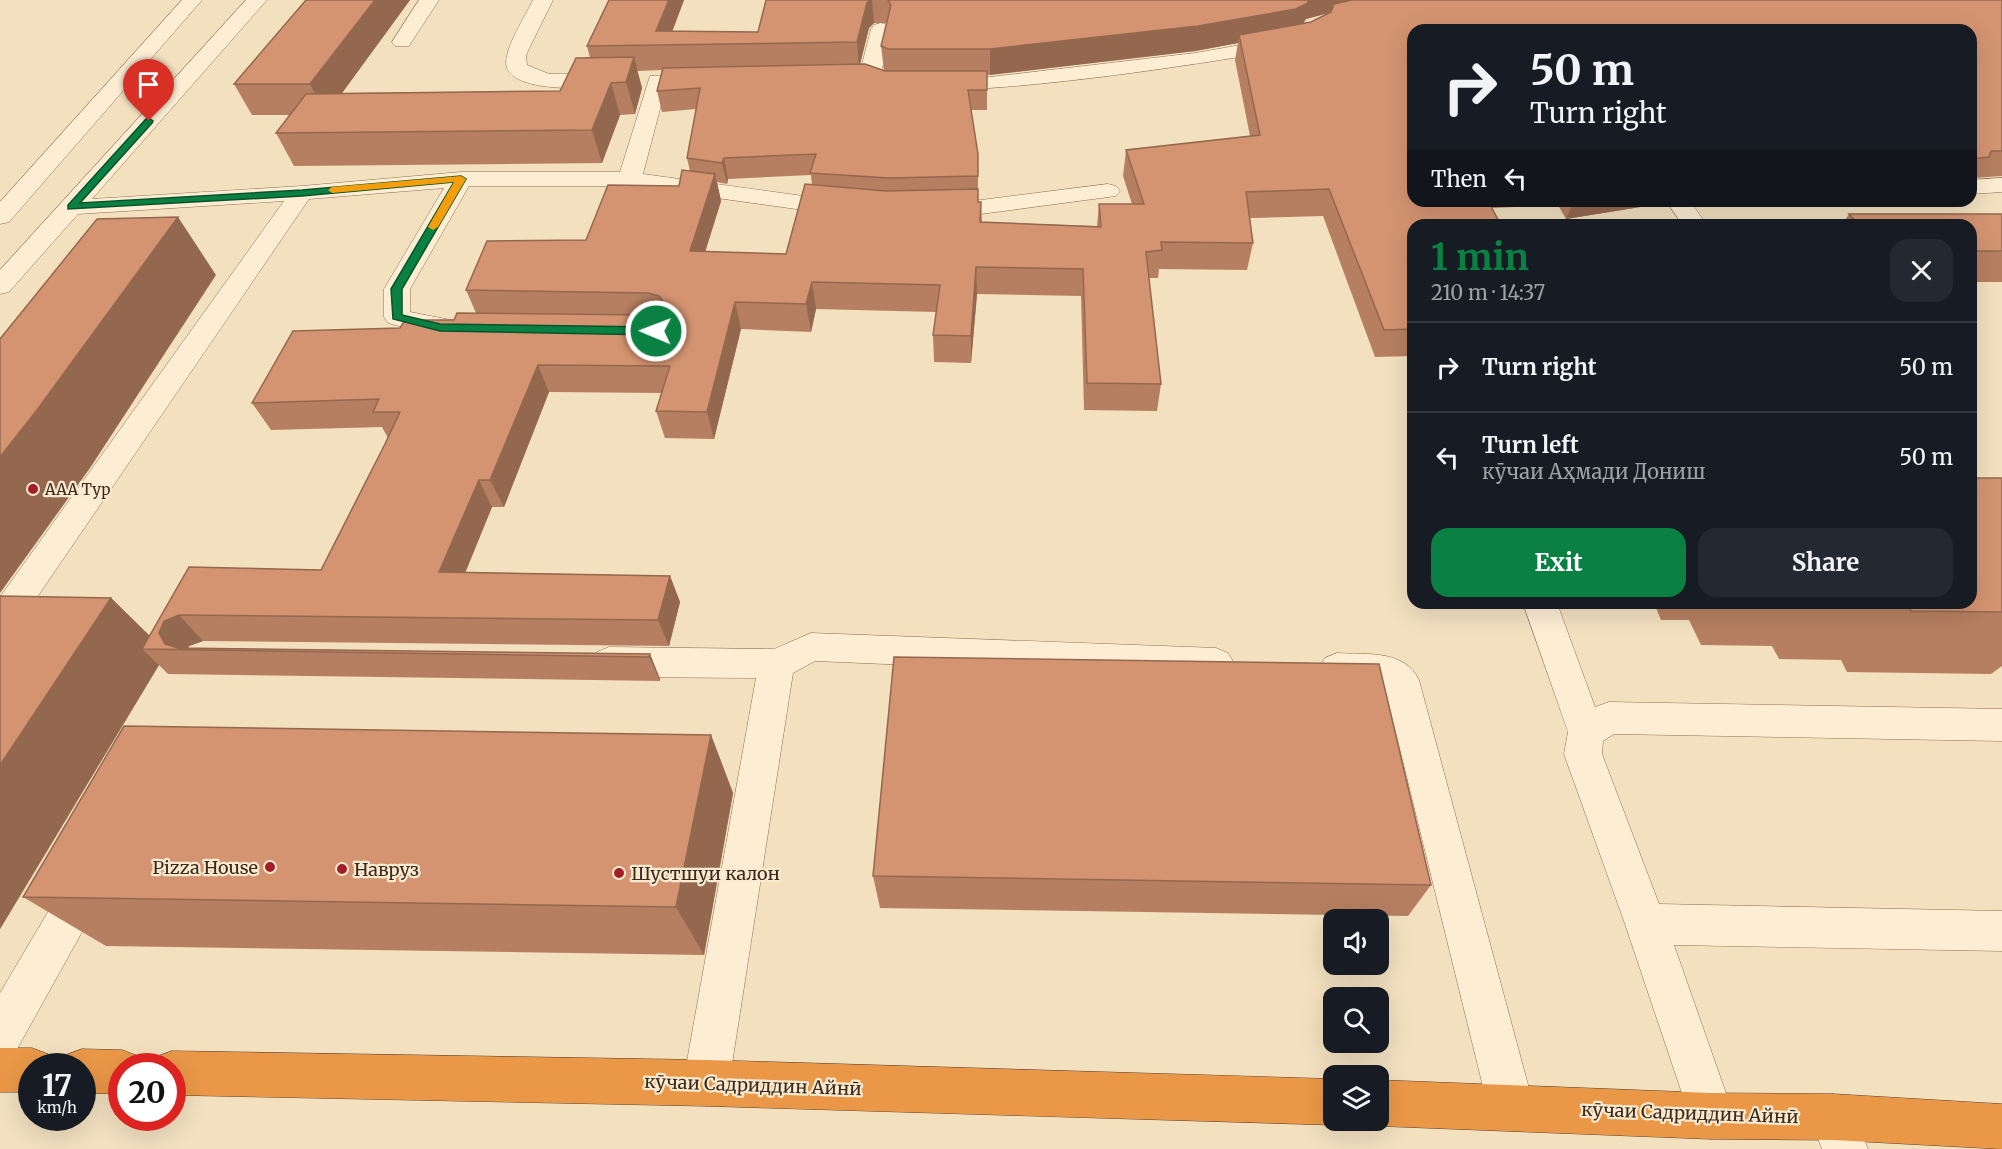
<!DOCTYPE html>
<html lang="en">
<head>
<meta charset="utf-8">
<style>
  body { margin:0; font-family:Merriweather,serif; background:#242831; color:#f1f3f6; height:100vh; display:flex; flex-direction:column; font-size:22px; white-space:nowrap }
  * { box-sizing:border-box; margin:0 }
  p { font-size:20px; color:#9ea1a6 }
  .icon { flex:none; width:33px; height:33px; fill:none; stroke:currentColor; stroke-width:2; stroke-linecap:round; stroke-linejoin:round }
  .map { position:relative; flex:1; overflow:hidden }
  .details { position:absolute; left:1407px; top:219px; width:570px; height:390px; display:flex; flex-direction:column; background:#171b24; border-radius:18px; box-shadow:0 6px 24px #0002 }
  .details>* { flex:none }
  .top-card { position:absolute; left:1407px; top:24px; width:570px; height:183px; border-radius:18px; box-shadow:0 6px 24px #0002; background:#171b24; color:#f1f3f6; overflow:hidden }
  .tools { position:absolute; left:1323px; top:909px; display:grid; gap:12px }
  .tools a { display:grid; place-items:center; width:66px; height:66px; border-radius:12px; background:#171b24; box-shadow:0 6px 24px #0002; font-size:30px }
  .speed { position:absolute; left:18px; top:1053px; display:flex; gap:12px; font-size:30px; font-weight:700; text-align:center }
  .speed>* { display:grid; place-content:center; width:78px; height:78px; border-radius:50%; background:#171b24; box-shadow:0 6px 24px #0002; line-height:1 }
  .speed small { font-size:15px; font-weight:400 }
  .speed .limit { border:9px solid #d22; background:#fff; color:#111 }
  .pin { position:absolute; display:grid; place-items:center; width:51px; height:51px; color:#fff; margin:-62px -26px; border-radius:50% 50% 50% 0; rotate:-45deg; box-shadow:0 0 6px #0007 }
  .pin .icon { rotate:45deg }
  .me { position:absolute; width:66px; margin:-33px; rotate:271deg; stroke-linejoin:round; filter:drop-shadow(0 0 4px #0008) }
  .turn { display:flex; align-items:center; gap:21px; height:126px; padding:0 24px; font-size:27px }
  .turn .icon { width:78px; height:78px; stroke-width:2.5 }
  .turn b { display:block; font-size:42px; line-height:51px }
  .then { display:flex; align-items:center; height:57px; padding:0 24px; background:#0003; gap:12px; font-size:22px }
  .round { display:grid; place-items:center; flex:none; width:63px; height:63px; border-radius:18px; background:#242831 }
  .summary { display:flex; align-items:center; justify-content:space-between; height:102px; padding:0 24px }
  h1 { font-size:36px; font-weight:700; line-height:45px; color:#0b8043 }
  .action { display:flex; gap:12px; margin-top:auto; padding:12px 24px }
  .action a { flex:1; height:69px; border-radius:18px; background:#0b8043; color:#fff; font-size:24px; font-weight:700; line-height:69px; text-align:center }
  .action a+a { background:#242831; color:#f1f3f6 }
  ul { padding:0; list-style:none }
  li { display:flex; align-items:center; gap:18px; height:90px; padding:0 24px; border-top:2px solid #363941 }
  li div { flex:1 }
  li b { display:block; font-size:22px }
  li em { font-style:normal }
  .map>svg:first-child { display:block }
  .lines { fill:none; stroke-linecap:round; stroke-linejoin:round }
  .minor-casing { stroke:#8d6f55; stroke-width:1 }
  .highway-casing { stroke:#5a3d2a; stroke-width:1 }
  .minor { fill:#fcedd3; fill-rule:evenodd }
  .highway { fill:#ea9847; fill-rule:evenodd }
  .wall { fill:#b67f61; fill-rule:evenodd }
  .shaded-wall { fill:#94684f }
  .building { fill:#d49471; stroke:#94684f; stroke-width:1.5 }
  .route { fill:#0b8043; stroke:#07532c; stroke-width:1.5 }
  .slow { fill:#f59e0b }
  .poi-dot { fill:#a21f29; stroke:#f9ead0; stroke-width:2 }
  .labels { text-anchor:middle; dominant-baseline:central; stroke-width:4.5; stroke-linejoin:round; paint-order:stroke }
  .poi-label { font-size:15px; fill:#3b291c; stroke:#f9ead0; text-anchor:start }
  .near-poi-label { font-size:18px; fill:#3b291c; stroke:#f9ead0; text-anchor:start }
  .near-street-label { font-size:18px; fill:#3b291c; stroke:#f9ead0 }
</style>
</head>
<body>
<div class="map">
<svg width="2002" height="1149" viewBox="0 0 2002 1149">
  <rect width="100%" height="100%" fill="#f2e0bf"/>
  <g class="lines">
    <defs>
      <g id="minor">
        <path d="M 182,0 L 202,0 L 9,222 L 0,224 L 0,202 Z"/>
        <path d="M 246,0 L 267,0 L 92,199 L 302,186 L 461,172 L 620,172 L 650,76 L 704,73 L 711,75 L 715,79 L 711,83 L 666,86 L 643,174 L 825,199 L 855,201 L 858,206 L 855,211 L 825,213 L 630,186 L 469,186 L 410,289 L 410,312 L 461,322 L 465,328 L 461,334 L 440,337 L 388,323 L 384,317 L 384,289 L 444,188 L 309,199 L 12,634 L 0,638 L 0,597 L 284,201 L 78,214 L 9,292 L 0,294 L 0,270 Z"/>
        <path d="M 419,0 L 439,0 L 409,46 L 395,46 L 392,42 Z"/>
        <path d="M 533,0 L 553,0 L 526,55 L 527,65 L 549,74 L 610,74 L 617,76 L 621,80 L 617,84 C 597,90 515,93 507,68 C 501,53 526,15 533,0 Z"/>
        <path d="M 881,23 L 888,25 L 891,29 L 881,73 L 890,77 L 990,77 L 1195,53 L 1281,38 L 1288,40 L 1291,44 L 1288,48 L 1281,50 C 1224,60 887,116 859,76 L 871,29 L 874,25 Z"/>
        <path d="M 2002,178 L 2002,192 L 1971,194 L 1971,180 Z"/>
        <path d="M 1108,184 L 1116,186 L 1120,191 L 1116,196 L 981,214 L 936,216 L 927,214 L 924,209 L 927,204 L 981,200 Z"/>
        <path d="M 1666,201 L 1690,201 L 1707,225 L 1683,225 Z"/>
        <path d="M 1523,603 L 1557,603 L 1595,707 L 1609,702 L 2002,709 L 2002,741 L 1614,734 L 1603,741 L 1602,754 L 1659,904 L 2002,911 L 2002,951 L 1674,945 L 1734,1116 L 1727,1132 L 1711,1139 L 1695,1132 L 1625,924 L 1564,754 L 1568,732 Z"/>
        <path d="M 811,633 L 1216,648 L 1228,653 L 1234,663 L 1228,673 L 1216,678 L 815,661 L 793,673 L 729,1083 L 722,1099 L 706,1106 L 690,1099 L 683,1083 L 756,678 L 609,677 L 597,672 L 591,662 L 597,652 L 609,647 L 774,649 Z"/>
        <path d="M 1337,653 C 1367,655 1404,649 1419,680 L 1534,1107 L 1527,1123 L 1511,1130 L 1495,1123 L 1488,1107 L 1385,688 L 1380,684 L 1337,683 L 1325,678 L 1319,668 L 1325,658 Z"/>
        <path d="M 88,863 L 102,868 L 108,882 L 102,896 L 16,1051 L 0,1057 L 0,993 L 74,868 Z"/>
        <path d="M 1833,1094 L 1849,1101 L 1868,1149 L 1822,1149 L 1810,1117 L 1817,1101 Z"/>
      </g>
      <g id="highway">
        <path d="M 0,1048 L 32,1048 L 48,1054 L 53,1066 L 32,1066 L 32,1092 L 0,1092 Z"/>
        <path d="M 82,1049 L 122,1050 L 138,1056 L 142,1066 L 122,1066 L 122,1094 L 82,1093 L 82,1066 L 61,1066 L 66,1055 Z"/>
        <path d="M 172,1051 L 706,1060 L 1334,1079 L 1334,1120 L 1344,1120 L 1334,1125 L 706,1106 L 172,1095 L 172,1066 L 152,1066 L 156,1057 Z"/>
        <path d="M 1378,1080 L 1711,1093 L 1833,1094 L 2002,1104 L 2002,1149 L 1833,1140 L 1711,1139 L 1378,1126 L 1365,1120 L 1378,1120 Z"/>
      </g>
    </defs>
    <use href="#minor" class="minor-casing"/>
    <use href="#highway" class="highway-casing"/>
    <use href="#minor" class="minor"/>
    <use href="#highway" class="highway"/>
  </g>
  <g class="wall">
    <path d="M 306,0 L 410,0 L 342,93 L 560,91 L 590,58 L 587,46 L 609,0 L 684,0 L 672,32 L 758,32 L 766,0 L 2002,0 L 2002,176 L 1973,178 L 1971,181 L 1971,30 L 1413,201 L 1666,201 L 1665,203 L 1566,219 L 1558,205 L 1492,208 L 1413,225 L 1413,356 L 1375,357 L 1323,216 L 1250,218 L 1253,243 L 1247,270 L 1159,269 L 1158,278 L 1149,278 L 1161,384 L 1157,411 L 1084,410 L 1081,296 L 977,294 L 971,363 L 934,362 L 933,335 L 936,312 L 816,309 L 811,332 L 741,329 L 714,439 L 665,438 L 656,411 L 662,393 L 549,392 L 504,507 L 492,507 L 465,572 L 670,576 L 680,602 L 669,646 L 203,641 L 189,646 L 188,648 L 650,654 L 660,679 L 660,681 L 168,674 L 159,665 L 0,929 L 0,596 L 111,598 L 150,636 L 189,567 L 321,570 L 388,438 L 382,427 L 271,430 L 252,403 L 400,328 L 454,320 L 476,313 L 466,290 L 586,240 L 679,186 L 690,171 L 687,158 L 696,109 L 662,112 L 657,91 L 662,70 L 637,71 L 642,88 L 635,114 L 620,115 L 602,163 L 294,166 L 276,133 L 290,115 L 252,115 L 234,84 ZM 1328,13 L 1311,22 L 1304,23 L 1306,19 ZM 874,23 L 887,23 L 881,46 L 884,70 L 860,64 L 869,28 ZM 1238,43 L 1235,60 L 1250,136 L 1126,150 L 1123,176 L 1132,204 L 1099,204 L 1097,226 L 982,222 L 981,202 L 978,202 L 978,154 L 971,110 L 987,110 L 987,75 L 1195,51 ZM 811,175 L 812,185 L 786,254 L 705,252 L 721,201 L 717,182 L 727,184 L 728,179 Z"/>
    <path d="M 1849,214 L 2002,214 L 2002,282 L 1971,282 L 1971,225 L 1842,225 Z"/>
    <path d="M 1971,478 L 2002,478 L 2002,666 L 1991,674 L 1847,672 L 1841,660 L 1779,659 L 1772,646 L 1701,645 L 1689,620 L 1661,620 L 1654,603 L 1971,603 Z"/>
    <path d="M 711,735 L 733,793 L 704,955 L 106,946 L 23,897 Z"/>
    <path d="M 873,876 L 1431,885 L 1408,916 L 880,908 Z"/>
  </g>
  <g class="shaded-wall">
    <path d="M 375,0 L 410,0 L 326,115 L 310,84 Z"/>
    <path d="M 669,0 L 684,0 L 667,45 L 656,31 Z"/>
    <path d="M 870,0 L 872,0 L 874,23 L 869,28 L 859,68 L 857,42 L 867,3 Z"/>
    <path d="M 1307,0 L 1378,0 L 1306,19 L 1304,21 L 1303,28 L 1239,35 L 1238,43 L 1195,51 L 990,75 L 990,49 Z"/>
    <path d="M 634,57 L 642,88 L 635,114 L 626,82 Z"/>
    <path d="M 611,83 L 620,115 L 602,163 L 592,130 Z"/>
    <path d="M 724,158 L 728,179 L 727,184 L 722,163 Z"/>
    <path d="M 715,174 L 721,201 L 697,278 L 690,251 Z"/>
    <path d="M 1574,201 L 1666,201 L 1665,203 L 1566,219 Z"/>
    <path d="M 178,217 L 216,275 L 90,468 L 0,593 L 0,457 Z"/>
    <path d="M 976,267 L 977,294 L 971,363 L 971,336 Z"/>
    <path d="M 812,282 L 816,309 L 811,332 L 806,304 Z"/>
    <path d="M 735,302 L 741,329 L 714,439 L 707,412 Z"/>
    <path d="M 538,365 L 549,392 L 504,507 L 490,480 Z"/>
    <path d="M 479,480 L 492,507 L 455,598 L 439,572 Z"/>
    <path d="M 670,576 L 680,602 L 669,646 L 658,620 Z"/>
    <path d="M 111,598 L 163,649 L 142,649 L 159,665 L 0,929 L 0,765 Z"/>
    <path d="M 179,615 L 203,641 L 189,646 L 188,649 L 170,649 L 165,644 L 159,633 L 164,621 Z"/>
    <path d="M 650,654 L 660,679 L 660,681 L 649,657 Z"/>
    <path d="M 711,735 L 733,793 L 704,955 L 676,907 Z"/>
  </g>
  <g class="building">
    <path d="M 306,0 L 375,0 L 310,84 L 234,84 Z"/>
    <path d="M 609,0 L 669,0 L 656,31 L 758,32 L 766,0 L 870,0 L 867,3 L 857,42 L 587,46 Z"/>
    <path d="M 888,0 L 1308,0 L 1308,3 L 1296,9 L 1198,26 L 990,49 L 888,49 L 881,46 L 891,5 Z"/>
    <path d="M 1352,0 L 2002,0 L 2002,151 L 1991,151 L 1989,157 L 1971,159 L 1971,30 L 1413,30 L 1413,201 L 1488,201 L 1501,225 L 1413,225 L 1413,329 L 1384,330 L 1329,189 L 1246,192 L 1253,243 L 1161,242 L 1162,250 L 1146,252 L 1161,384 L 1087,383 L 1083,269 L 976,267 L 971,336 L 933,335 L 940,285 L 812,282 L 806,304 L 735,302 L 707,412 L 656,411 L 670,366 L 538,365 L 490,480 L 479,480 L 439,572 L 670,576 L 658,620 L 179,615 L 164,621 L 159,633 L 165,644 L 178,648 L 650,654 L 649,657 L 142,649 L 189,567 L 321,570 L 385,444 L 400,412 L 373,412 L 379,399 L 252,403 L 293,331 L 400,328 L 405,320 L 454,320 L 457,313 L 648,315 L 659,312 L 664,303 L 659,296 L 648,293 L 466,290 L 487,241 L 586,240 L 608,185 L 679,186 L 682,170 L 715,174 L 690,251 L 786,254 L 805,184 L 886,191 L 978,189 L 978,202 L 981,202 L 980,222 L 1101,227 L 1099,204 L 1144,204 L 1126,150 L 1260,135 L 1239,35 L 1311,22 L 1331,12 L 1334,4 Z"/>
    <path d="M 634,57 L 626,82 L 611,83 L 592,130 L 276,133 L 306,94 L 560,91 L 576,58 Z"/>
    <path d="M 865,64 L 885,71 L 987,71 L 987,90 L 968,90 L 978,154 L 978,176 L 889,178 L 810,173 L 816,154 L 724,158 L 722,163 L 687,158 L 700,88 L 657,91 L 663,68 Z"/>
    <path d="M 1849,214 L 2002,214 L 2002,251 L 1971,251 L 1971,225 L 1859,225 Z"/>
    <path d="M 178,217 L 37,410 L 0,457 L 0,339 L 97,219 Z"/>
    <path d="M 1971,478 L 2002,478 L 2002,612 L 1911,611 L 1907,603 L 1971,603 L 1971,487 L 1976,488 L 1971,481 Z"/>
    <path d="M 0,596 L 111,598 L 0,765 Z"/>
    <path d="M 894,657 L 1379,664 L 1431,885 L 873,876 Z"/>
    <path d="M 124,726 L 711,735 L 676,907 L 23,897 Z"/>
  </g>
  <path class="route" d="M 149,118 L 153,121 L 152,123 L 80,203 L 302,190 L 461,176 L 466,179 L 402,289 L 402,315 L 440,324 L 656,327 L 661,331 L 656,335 L 440,331 L 393,319 L 391,289 L 454,182 L 302,196 L 68,209 L 68,205 L 146,119 Z"/>
  <path class="slow" d="M 461,176 L 466,179 L 438,227 L 433,230 L 428,227 L 454,182 L 332,193 L 328,190 L 332,187 Z"/>
  <g class="poi-dot">
    <circle cx="33" cy="489" r="6"/>
    <circle cx="270" cy="867" r="6"/>
    <circle cx="342" cy="869" r="6"/>
    <circle cx="619" cy="873" r="6"/>
  </g>
  <g class="labels">
    <g class="poi-label">
      <text x="45" y="489">ААА Тур</text>
    </g>
    <g class="near-poi-label">
      <text x="258" y="867" text-anchor="end">Pizza House</text>
      <text x="354" y="869">Навруз</text>
      <text x="631" y="873">Шустшуи калон</text>
    </g>
    <g class="near-street-label">
      <text transform="translate(753 1085) rotate(2)">кӯчаи Садриддин Айнӣ</text>
      <text transform="translate(1690 1113) rotate(2)">кӯчаи Садриддин Айнӣ</text>
    </g>
  </g>
</svg>
<div class="tools">
<a><svg class="icon" aria-label="sound" viewBox="0 0 24 24"><path d="M4 9h4l5-4v14l-5-4H4zM17 9q2 3 0 6"/></svg></a>
<a><svg class="icon" aria-label="search" viewBox="0 0 24 24"><circle cx="10" cy="10" r="6"/><path d="M15 15l6 6"/></svg></a>
<a><svg class="icon" aria-label="layers" viewBox="0 0 24 24"><path d="M12 4l9 5-9 5-9-5zM3 14l9 5 9-5"/></svg></a>
</div>
<div class="speed"><div>17<small>km/h</small></div><div class="limit">20</div></div>
<div class="pin" style="left:149px;top:121px;background:#d93025"><svg class="icon" aria-label="arrive" viewBox="0 0 24 24"><path d="M6 21V4h12l-3 4 3 4H6"/></svg></div>
<svg class="me" style="left:656px;top:331px" viewBox="-20 -20 40 40"><circle r="17" fill="#0b8043" stroke="#fff" stroke-width="3"/><path d="M0-11L8 9 0 5-8 9z" fill="#fff"/></svg>
<div class="top-card">
<div class="turn"><svg class="icon" aria-label="right" viewBox="0 0 24 24"><path d="M7 20v-9h11M14 6l5 5-5 5"/></svg><div><b>50 m</b>Turn right</div></div>
<div class="then">Then<svg class="icon" aria-label="left" viewBox="0 0 24 24"><path d="M17 20v-9H6M10 6l-5 5 5 5"/></svg></div>
</div>
<section class="details">
<div class="summary"><div><h1>1 min</h1><p>210 m · 14:37</p></div><a class="round"><svg class="icon" aria-label="close" viewBox="0 0 24 24"><path d="M6 6l12 12M18 6L6 18"/></svg></a></div>
<ul>
<li><svg class="icon" aria-label="right" viewBox="0 0 24 24"><path d="M7 20v-9h11M14 6l5 5-5 5"/></svg><div><b>Turn right</b></div><em>50 m</em></li>
<li><svg class="icon" aria-label="left" viewBox="0 0 24 24"><path d="M17 20v-9H6M10 6l-5 5 5 5"/></svg><div><b>Turn left</b><p>кӯчаи Аҳмади Дониш</p></div><em>50 m</em></li>
</ul>
<div class="action"><a>Exit</a><a>Share</a></div>
</section>
</div>
</body>
</html>
